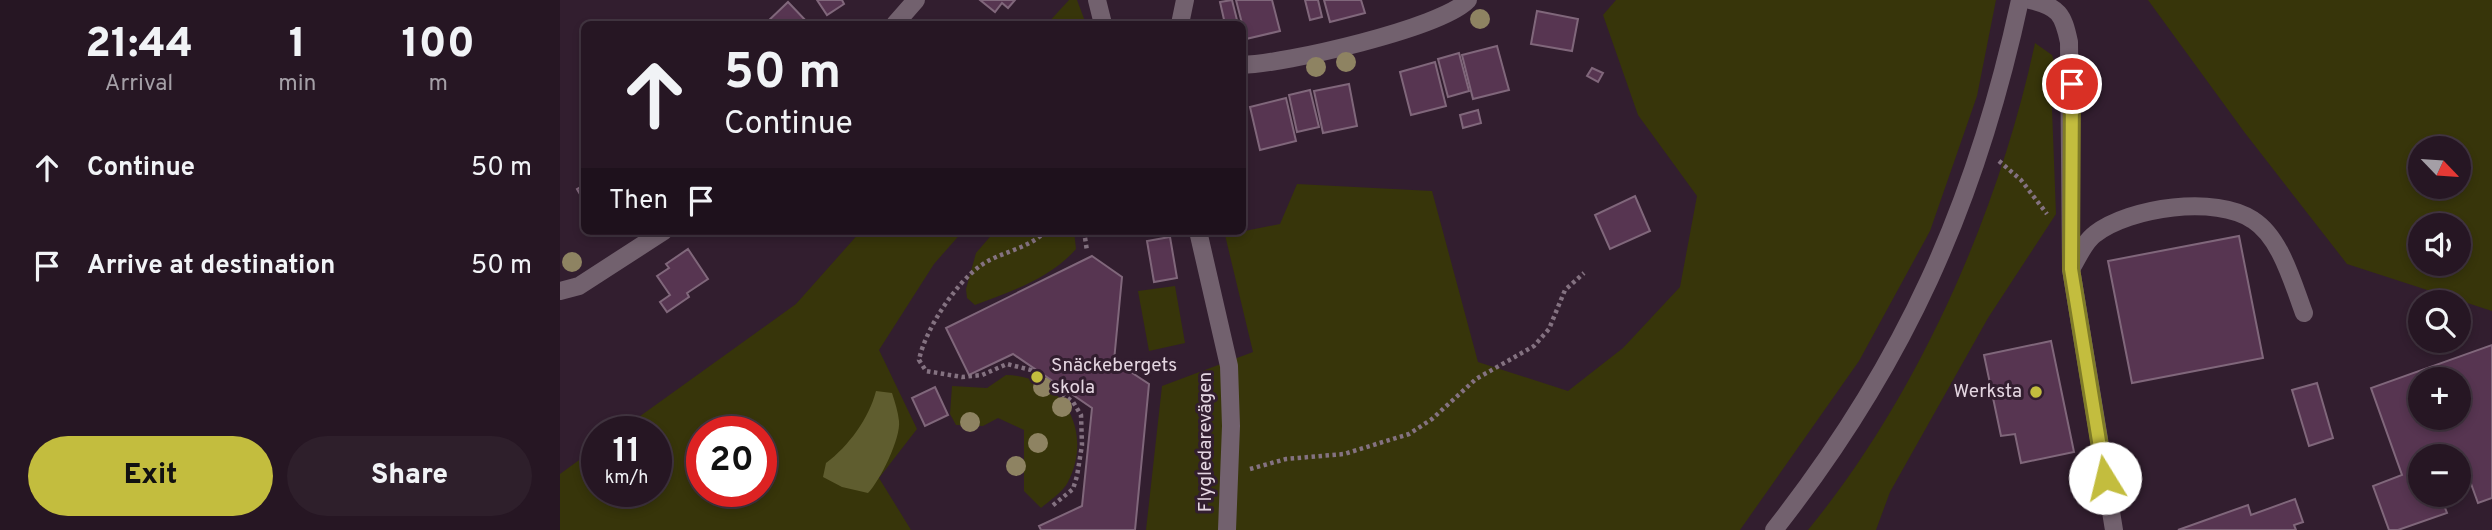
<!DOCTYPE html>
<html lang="en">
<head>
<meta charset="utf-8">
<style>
  body { margin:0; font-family:Overpass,sans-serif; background:#2e1f2b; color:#f1f3f6; height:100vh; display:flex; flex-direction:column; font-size:26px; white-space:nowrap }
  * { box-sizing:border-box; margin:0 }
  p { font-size:23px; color:#a49fa6 }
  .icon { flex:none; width:38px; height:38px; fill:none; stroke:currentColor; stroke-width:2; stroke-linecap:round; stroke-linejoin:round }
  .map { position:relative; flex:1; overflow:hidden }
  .drawer { display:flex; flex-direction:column; background:#261623; width:560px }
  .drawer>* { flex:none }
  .banner { position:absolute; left:21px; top:21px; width:665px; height:214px; border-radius:10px; box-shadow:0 4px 10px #0003,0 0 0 2px #423541; background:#261623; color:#f1f3f6; overflow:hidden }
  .needle { width:46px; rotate:115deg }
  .buttons { position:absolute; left:1848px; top:136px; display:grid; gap:14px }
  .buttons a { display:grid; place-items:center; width:63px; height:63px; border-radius:50%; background:#261623; box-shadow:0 4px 10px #0003,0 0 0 2px #423541; font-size:35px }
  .speed { position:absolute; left:21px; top:416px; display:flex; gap:14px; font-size:35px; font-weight:700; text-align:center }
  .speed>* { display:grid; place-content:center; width:91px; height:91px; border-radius:50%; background:#261623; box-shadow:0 4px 10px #0003,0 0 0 2px #423541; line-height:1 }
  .speed small { font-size:18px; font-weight:400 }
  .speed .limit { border:10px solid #d22; background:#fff; color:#111 }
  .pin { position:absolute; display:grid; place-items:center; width:60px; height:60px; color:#fff; margin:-30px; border:4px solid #fff; border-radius:50%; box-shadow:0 2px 7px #0007 }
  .me { position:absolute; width:77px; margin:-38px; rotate:351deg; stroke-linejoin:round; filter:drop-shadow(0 0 5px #0008) }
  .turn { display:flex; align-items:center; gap:24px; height:147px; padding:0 28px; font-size:32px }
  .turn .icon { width:91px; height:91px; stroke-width:2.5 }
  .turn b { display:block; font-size:49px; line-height:60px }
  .then { display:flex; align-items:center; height:66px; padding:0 28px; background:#0003; gap:14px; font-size:26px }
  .eta { display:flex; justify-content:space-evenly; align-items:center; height:119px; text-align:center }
  .eta b { font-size:42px; font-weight:800; line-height:49px }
  .cta { display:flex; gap:14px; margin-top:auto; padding:14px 28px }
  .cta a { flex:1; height:80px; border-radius:42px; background:#c3bd3e; color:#111; font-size:28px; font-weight:800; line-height:80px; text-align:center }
  .cta a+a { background:#2e1f2b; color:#f1f3f6 }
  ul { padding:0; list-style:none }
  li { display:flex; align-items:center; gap:21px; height:98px; padding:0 28px }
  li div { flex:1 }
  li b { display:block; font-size:26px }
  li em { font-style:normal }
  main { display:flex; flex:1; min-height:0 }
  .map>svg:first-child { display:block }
  .green { fill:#37350a; fill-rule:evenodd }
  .water { fill:#5f5d2f }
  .building { fill:#573551; stroke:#80677b; stroke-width:2; fill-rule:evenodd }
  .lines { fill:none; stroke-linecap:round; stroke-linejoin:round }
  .path { stroke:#847281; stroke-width:4.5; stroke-dasharray:3.5 3.5; stroke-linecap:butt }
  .minor { stroke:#72616e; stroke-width:18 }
  .tree { fill:#8e8362 }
  .route-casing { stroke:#7f7b28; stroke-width:18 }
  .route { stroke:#c3bd3e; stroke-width:12 }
  .poi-dot { fill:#c3bd3e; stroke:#321e2f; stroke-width:2.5 }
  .labels { text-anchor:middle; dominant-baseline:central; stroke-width:6; stroke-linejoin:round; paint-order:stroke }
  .poi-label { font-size:19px; fill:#e4d6e1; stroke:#321e2f; text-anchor:start }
  .street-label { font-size:19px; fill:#e4d6e1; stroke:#321e2f }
</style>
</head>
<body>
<main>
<section class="drawer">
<div class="eta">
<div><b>21:44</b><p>Arrival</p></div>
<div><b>1</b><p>min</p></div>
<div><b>100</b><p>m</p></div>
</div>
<ul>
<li><svg class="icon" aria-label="ahead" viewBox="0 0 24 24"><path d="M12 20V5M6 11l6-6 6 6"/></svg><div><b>Continue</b></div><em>50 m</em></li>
<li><svg class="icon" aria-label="arrive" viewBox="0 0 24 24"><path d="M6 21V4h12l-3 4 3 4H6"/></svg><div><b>Arrive at destination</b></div><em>50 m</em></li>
</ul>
<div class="cta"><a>Exit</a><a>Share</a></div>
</section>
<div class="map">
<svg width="1932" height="530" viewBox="0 0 1932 530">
  <rect width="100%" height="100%" fill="#321e2f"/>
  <g class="green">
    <path d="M 509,0 L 517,0 L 526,24 L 487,24 Z"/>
    <path d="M 1056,0 L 1436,0 L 1417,96 L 1370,231 L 1299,361 L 1180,530 L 586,530 L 602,386 L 693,352 L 665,235 L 720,224 L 737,184 L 872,191 L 918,362 L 1008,391 L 1063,348 L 1120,287 L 1137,196 L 1078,115 L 1043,15 Z"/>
    <path d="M 1588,0 L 1932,0 L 1932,311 L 1787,264 L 1685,133 ZM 1860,149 L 1899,149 L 1899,187 L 1860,187 ZM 1860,226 L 1899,226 L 1899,264 L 1860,264 Z"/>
    <path d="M 1475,43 L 1492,55 L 1499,77 L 1492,109 L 1496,214 L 1428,318 L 1330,492 L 1316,530 L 1248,530 C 1358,396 1439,212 1475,43 Z"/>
    <path d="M 301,231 L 403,231 L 374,264 L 319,350 L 357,429 L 319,478 L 351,530 L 0,530 L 0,474 L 37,447 L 37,492 L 96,492 L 96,432 L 58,432 L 236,304 ZM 142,432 L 201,432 L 201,492 L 142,492 Z"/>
    <path d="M 435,231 L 514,231 L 516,249 C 491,278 450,292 415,305 L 407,298 L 406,289 L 416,253 Z"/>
    <path d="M 615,286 L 625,343 L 589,351 L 578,291 Z"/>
    <path d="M 446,375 C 503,376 534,431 508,482 C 503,492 489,501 481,508 L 464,491 L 464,430 L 438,418 L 423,426 L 396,425 L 390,414 L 392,386 L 427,388 Z"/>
  </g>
  <path class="water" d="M 316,391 L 332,393 C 335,402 338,412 339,421 C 341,438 320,481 308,493 L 282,487 L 263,477 L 266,463 C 289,446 309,418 316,391 Z"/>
  <g class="building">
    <path d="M 257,0 L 282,0 L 284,4 L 267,15 Z"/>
    <path d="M 420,0 L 455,0 L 448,8 L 442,3 L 435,12 Z"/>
    <path d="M 672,0 L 678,24 L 665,24 L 660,2 Z"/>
    <path d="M 676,0 L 712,0 L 720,31 L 686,39 Z"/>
    <path d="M 745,0 L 758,0 L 762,17 L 750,20 Z"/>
    <path d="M 764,0 L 801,0 L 805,13 L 770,22 Z"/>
    <path d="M 228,2 L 249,24 L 205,24 Z"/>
    <path d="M 977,11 L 1018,19 L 1012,51 L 971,44 Z"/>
    <path d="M 937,46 L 949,90 L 913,99 L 902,55 Z"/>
    <path d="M 899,53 L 909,91 L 888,97 L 878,59 Z"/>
    <path d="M 875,62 L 886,106 L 851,115 L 840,72 Z"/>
    <path d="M 1032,68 L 1043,73 L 1038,82 L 1027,76 Z"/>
    <path d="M 789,84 L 797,126 L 763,133 L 754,91 Z"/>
    <path d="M 750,90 L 759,127 L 737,132 L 729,95 Z"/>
    <path d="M 726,98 L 736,141 L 700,150 L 690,107 Z"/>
    <path d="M 918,110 L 921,123 L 903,128 L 900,115 Z"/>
    <path d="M 24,185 L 24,201 L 17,189 Z"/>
    <path d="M 1075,196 L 1090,231 L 1050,249 L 1035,215 Z"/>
    <path d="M 1679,236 L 1703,358 L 1572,383 L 1548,261 Z"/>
    <path d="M 610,237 L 617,278 L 594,282 L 587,241 Z"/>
    <path d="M 128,249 L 148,279 L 127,293 L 129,297 L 107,312 L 100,302 L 110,295 L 97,276 L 109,268 L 106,264 Z"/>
    <path d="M 532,256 L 562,277 L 554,361 L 589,384 L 575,530 L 481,530 L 479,526 L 522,506 L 532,408 L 453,354 L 409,375 L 386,328 Z"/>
    <path d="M 1491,341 L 1514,452 L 1461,463 L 1455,434 L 1441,436 L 1424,355 Z"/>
    <path d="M 1932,345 L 1932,498 L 1918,503 L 1901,456 L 1860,457 L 1860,495 L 1880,495 L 1887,513 L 1838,530 L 1829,530 L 1813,486 L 1842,475 L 1811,388 ZM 1860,380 L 1899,380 L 1899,418 L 1860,418 Z"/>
    <path d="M 1757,383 L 1773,438 L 1749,446 L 1732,390 Z"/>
    <path d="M 375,387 L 388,415 L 365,426 L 352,398 Z"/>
    <path d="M 1735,499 L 1743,522 L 1734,525 L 1736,530 L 1618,530 L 1688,505 L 1691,515 Z"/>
  </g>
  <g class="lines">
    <g class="path">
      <path d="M 1439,161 L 1461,180 L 1487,214"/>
      <path d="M 486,231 C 467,250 441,251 420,266 C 395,284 365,330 359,360 L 366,371 L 402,377 L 422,375 L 447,364 L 471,370 L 513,402 L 521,415 L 522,445 L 517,476 L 513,489 L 492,506"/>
      <path d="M 524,231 L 527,251"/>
      <path d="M 690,469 L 726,459 L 784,454 L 849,434 L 872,419 L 916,379 L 974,346 L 989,329 L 1005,290 L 1024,273"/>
    </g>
    <g class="minor">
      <path d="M 537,0 L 543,24"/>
      <path d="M 1470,0 C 1499,7 1503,14 1509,42 L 1511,269 L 1554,530"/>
      <path d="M 335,24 L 356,0"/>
      <path d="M 620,24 L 625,0"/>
      <path d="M 682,65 C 724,64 882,28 908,0"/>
      <path d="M 638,231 L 669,366 L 671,426 L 667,530"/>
      <path d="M 1511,269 C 1518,258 1524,242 1535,234 C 1570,207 1656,195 1693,220 C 1721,238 1733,284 1744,313"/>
      <path d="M 0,291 L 19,286 L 104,231"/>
      <path d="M 1214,530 C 1344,365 1416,204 1460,0"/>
    </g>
  </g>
  <g class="tree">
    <circle cx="920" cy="19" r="10"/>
    <circle cx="786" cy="62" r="10"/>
    <circle cx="756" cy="67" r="10"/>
    <circle cx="12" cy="262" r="10"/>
    <circle cx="483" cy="387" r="10"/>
    <circle cx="502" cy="407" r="10"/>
    <circle cx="410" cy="422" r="10"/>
    <circle cx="478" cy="443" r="10"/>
    <circle cx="456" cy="466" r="10"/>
  </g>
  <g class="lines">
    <defs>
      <path id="route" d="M 1512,84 L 1511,269 L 1545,478"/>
    </defs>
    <use href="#route" class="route-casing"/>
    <use href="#route" class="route"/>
  </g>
  <g class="poi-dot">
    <circle cx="477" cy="377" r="7"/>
    <circle cx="1476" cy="392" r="7"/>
  </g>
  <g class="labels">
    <g class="poi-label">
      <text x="491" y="366">Snäckebergets<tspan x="491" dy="22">skola</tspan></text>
      <text x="1462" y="392" text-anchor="end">Werksta</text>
    </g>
    <g class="street-label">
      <text transform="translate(646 442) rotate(-90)">Flygledarevägen</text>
    </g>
  </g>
</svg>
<div class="buttons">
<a><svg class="needle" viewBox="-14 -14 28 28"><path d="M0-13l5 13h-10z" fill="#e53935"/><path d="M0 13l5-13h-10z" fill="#a49fa6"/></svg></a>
<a><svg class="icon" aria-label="sound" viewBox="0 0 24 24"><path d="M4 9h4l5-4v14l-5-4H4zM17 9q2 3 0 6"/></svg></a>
<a><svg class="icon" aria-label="search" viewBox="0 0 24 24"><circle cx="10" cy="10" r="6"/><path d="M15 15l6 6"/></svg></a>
<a>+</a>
<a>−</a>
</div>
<div class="speed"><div>11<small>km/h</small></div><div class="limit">20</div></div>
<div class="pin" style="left:1512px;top:84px;background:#d93025"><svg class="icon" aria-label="arrive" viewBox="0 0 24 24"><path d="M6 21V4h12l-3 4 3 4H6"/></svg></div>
<svg class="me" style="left:1545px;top:478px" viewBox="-20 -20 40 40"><circle r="19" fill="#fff"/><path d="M0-13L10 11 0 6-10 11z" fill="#c3bd3e"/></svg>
<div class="banner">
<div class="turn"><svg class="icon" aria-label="ahead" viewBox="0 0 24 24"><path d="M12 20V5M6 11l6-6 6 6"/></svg><div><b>50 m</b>Continue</div></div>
<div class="then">Then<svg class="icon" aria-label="arrive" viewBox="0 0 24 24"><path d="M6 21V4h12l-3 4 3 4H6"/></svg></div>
</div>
</div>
</main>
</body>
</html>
